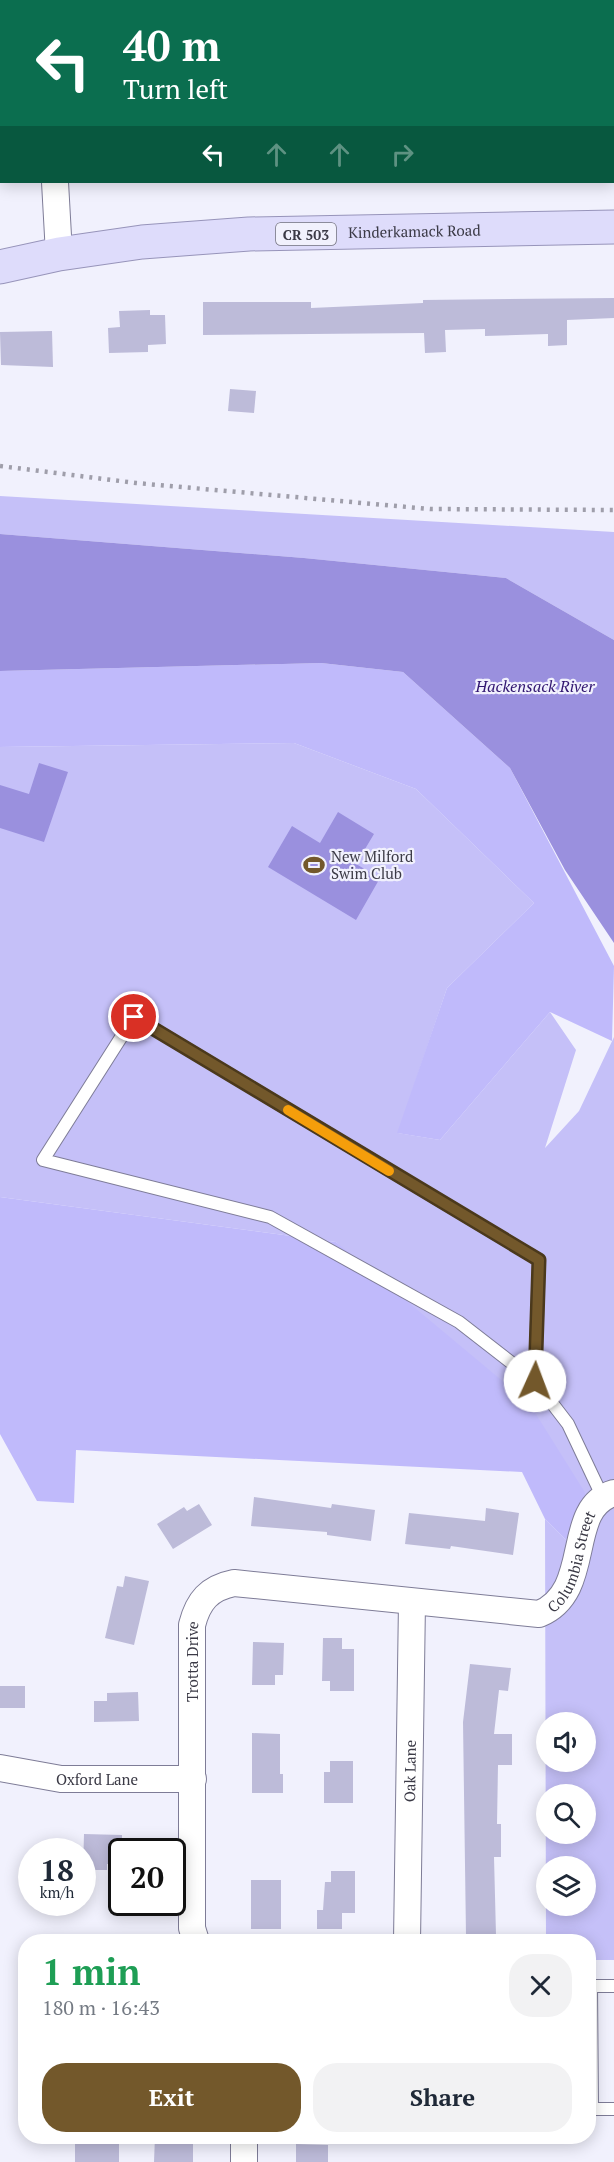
<!DOCTYPE html>
<html lang="en">
<head>
<meta charset="utf-8">
<style>
  body { margin:0; font-family:"PT Serif",serif; background:#f2f2f3; color:#1f2937; height:100vh; display:flex; flex-direction:column; font-size:22px; white-space:nowrap }
  * { box-sizing:border-box; margin:0 }
  p { font-size:20px; color:#747a83 }
  .icon { flex:none; width:33px; height:33px; fill:none; stroke:currentColor; stroke-width:2; stroke-linecap:round; stroke-linejoin:round }
  .map { position:relative; flex:1; overflow:hidden }
  .drawer { position:absolute; left:18px; top:1934px; width:578px; height:210px; display:flex; flex-direction:column; background:#fff; border-radius:24px; box-shadow:0 3px 15px #0003 }
  .drawer>* { flex:none }
  .banner { position:absolute; left:0px; top:0px; width:615px; height:183px; box-shadow:0 3px 15px #0003; background:#0b6e4f; color:#fff; overflow:hidden }
  .buttons { position:absolute; left:536px; top:1712px; display:grid; gap:12px }
  .buttons a { display:grid; place-items:center; width:60px; height:60px; border-radius:50%; background:#fff; box-shadow:0 3px 15px #0003; font-size:30px }
  .speed { position:absolute; left:18px; top:1838px; display:flex; gap:12px; font-size:30px; font-weight:700; text-align:center }
  .speed>* { display:grid; place-content:center; width:78px; height:78px; border-radius:50%; background:#fff; box-shadow:0 3px 15px #0003; line-height:1 }
  .speed small { font-size:15px; font-weight:400 }
  .speed .limit { border:3px solid #111; border-radius:9px; background:#fff; color:#111 }
  .pin { position:absolute; display:grid; place-items:center; width:51px; height:51px; color:#fff; margin:-26px; border:3px solid #fff; border-radius:50%; box-shadow:0 2px 6px #0007 }
  .me { position:absolute; width:66px; margin:-33px; rotate:2deg; stroke-linejoin:round; filter:drop-shadow(0 0 4px #0008) }
  .turn { display:flex; align-items:center; gap:21px; height:126px; padding:0 24px; font-size:27px }
  .turn .icon { width:78px; height:78px; stroke-width:2.5 }
  .turn b { display:block; font-size:42px; line-height:51px }
  .lanes { display:flex; align-items:center; height:57px; padding:0 24px; background:#0003; justify-content:center; gap:30px; direction:ltr }
  .lanes .off { opacity:.35 }
  .round { display:grid; place-items:center; flex:none; width:63px; height:63px; border-radius:24px; background:#f2f2f3 }
  .headline { display:flex; align-items:center; justify-content:space-between; height:102px; padding:0 24px }
  h1 { font-size:36px; font-weight:700; line-height:45px; color:#1e9e55 }
  .cta { display:flex; gap:12px; margin-top:auto; padding:12px 24px }
  .cta a { flex:1; height:69px; border-radius:24px; background:#73582b; color:#fff; font-size:24px; font-weight:700; line-height:69px; text-align:center }
  .cta a+a { background:#f2f2f3; color:#1f2937 }
  .map>svg:first-child { display:block }
  .green { fill:#c5c0f8; fill-rule:evenodd }
  .forest { fill:#c0bafb }
  .water { fill:#9a90de }
  .building { fill:#bdbbd9 }
  .lines { fill:none; stroke-linecap:round; stroke-linejoin:round }
  .service-casing { stroke:#7e7c97; stroke-width:14 }
  .minor-casing { stroke:#7e7c97; stroke-width:28 }
  .primary-casing { stroke:#9794ba; stroke-width:35 }
  .service { stroke:#fff; stroke-width:12 }
  .minor { stroke:#fff; stroke-width:26 }
  .primary { stroke:#dedcfb; stroke-width:33 }
  .rail { stroke:#9f9eaa; stroke-width:4.5; stroke-dasharray:3 6; stroke-linecap:butt }
  .route-casing { stroke:#4b391c; stroke-width:15 }
  .route { stroke:#73582b; stroke-width:10 }
  .slow { stroke:#f59e0b; stroke-width:10 }
  .labels { text-anchor:middle; dominant-baseline:central; stroke-width:4.5; stroke-linejoin:round; paint-order:stroke }
  .shield { fill:#f1f1fd; stroke:#72717d; stroke-width:1.5 }
  .shield-label { font-size:14px; font-weight:bold; fill:#3b3a46 }
  .street-label { font-size:15px; fill:#3b3a46; stroke:#f1f1fd }
  .poi-label { font-size:15px; fill:#3b3a46; stroke:#f1f1fd; text-anchor:start }
  .water-label { font-size:16px; font-style:italic; fill:#321771; stroke:#f1f1fd }
</style>
</head>
<body>
<div class="map">
<svg width="614" height="2162" viewBox="0 0 614 2162">
  <rect width="100%" height="100%" fill="#f1f1fd"/>
  <g class="green">
    <path d="M 0,496 L 614,532 L 614,640 L 506,578 L 304,558 L 0,534 Z"/>
    <path d="M 294,743 L 416,789 L 534,903 L 447,988 L 398,1133 L 440,1140 L 550,1012 L 576,1050 L 545,1148 L 579,1111 L 614,1037 L 614,1960 L 588,1960 L 588,1941 L 546,1941 L 545,1519 L 566,1540 L 586,1494 L 336,1242 L 0,1197 L 0,747 ZM 546,1722 L 585,1722 L 585,1761 L 546,1761 ZM 546,1794 L 585,1794 L 585,1833 L 546,1833 ZM 546,1866 L 585,1866 L 585,1905 L 546,1905 Z"/>
  </g>
  <g class="forest">
    <path d="M 321,663 L 403,672 L 510,768 L 614,966 L 612,1041 L 550,1012 L 440,1140 L 397,1133 L 447,988 L 534,903 L 416,789 L 294,743 L 0,747 L 0,671 Z"/>
    <path d="M 0,1197 L 336,1242 L 529,1403 L 586,1494 L 566,1540 L 545,1519 L 522,1472 L 76,1450 L 74,1503 L 37,1501 L 0,1434 Z"/>
  </g>
  <g class="water">
    <path d="M 0,534 L 304,558 L 506,578 L 614,640 L 614,943 L 565,870 L 510,768 L 403,672 L 321,663 L 0,671 Z"/>
    <path d="M 39,763 L 68,772 L 44,842 L 0,828 L 0,785 L 29,794 Z"/>
    <path d="M 338,812 L 374,834 L 356,864 L 380,878 L 356,920 L 268,867 L 292,826 L 320,843 Z"/>
  </g>
  <g class="building">
    <path d="M 614,298 L 614,318 L 567,320 L 567,345 L 548,346 L 548,334 L 485,336 L 485,329 L 445,330 L 446,352 L 425,353 L 424,333 L 203,335 L 203,302 L 311,302 L 311,308 L 423,303 L 423,300 Z"/>
    <path d="M 150,310 L 150,315 L 165,315 L 166,344 L 148,345 L 148,352 L 109,353 L 108,328 L 120,327 L 119,311 Z"/>
    <path d="M 52,331 L 53,367 L 1,365 L 0,332 Z"/>
    <path d="M 230,389 L 256,391 L 254,413 L 228,411 Z"/>
    <path d="M 254,1497 L 331,1508 L 332,1504 L 375,1510 L 371,1541 L 327,1535 L 327,1532 L 251,1526 Z"/>
    <path d="M 199,1504 L 212,1525 L 173,1549 L 157,1524 L 184,1507 L 187,1511 Z"/>
    <path d="M 486,1508 L 519,1513 L 513,1555 L 451,1546 L 450,1549 L 405,1544 L 409,1513 L 485,1521 Z"/>
    <path d="M 125,1576 L 149,1581 L 134,1645 L 105,1638 L 117,1586 L 123,1587 Z"/>
    <path d="M 323,1638 L 342,1638 L 342,1649 L 354,1649 L 354,1691 L 330,1691 L 330,1681 L 322,1681 Z"/>
    <path d="M 253,1642 L 284,1643 L 283,1675 L 275,1675 L 275,1685 L 252,1685 Z"/>
    <path d="M 470,1664 L 511,1668 L 508,1691 L 499,1690 L 494,1734 L 512,1734 L 512,1765 L 498,1765 L 497,1824 L 501,1824 L 501,1857 L 494,1857 L 496,1935 L 466,1935 L 463,1722 Z"/>
    <rect x="0" y="1686" width="25" height="22"/>
    <path d="M 138,1692 L 139,1721 L 94,1722 L 94,1701 L 107,1701 L 107,1693 Z"/>
    <path d="M 252,1733 L 280,1734 L 280,1774 L 283,1774 L 283,1793 L 252,1793 Z"/>
    <path d="M 330,1761 L 353,1761 L 353,1803 L 324,1803 L 324,1772 L 330,1772 Z"/>
    <path d="M 84,1834 L 122,1835 L 122,1864 L 107,1864 L 107,1870 L 83,1870 Z"/>
    <path d="M 331,1871 L 355,1871 L 355,1913 L 342,1913 L 342,1929 L 317,1929 L 317,1910 L 323,1910 L 325,1882 L 331,1882 Z"/>
    <rect x="251" y="1880" width="30" height="49"/>
    <rect x="75" y="2136" width="44" height="26"/>
    <path d="M 155,2136 L 193,2136 L 193,2162 L 154,2162 Z"/>
    <path d="M 296,2144 L 328,2145 L 328,2162 L 296,2162 Z"/>
  </g>
  <g class="lines">
    <defs>
      <g id="service">
        <path d="M 535,1381 L 539,1260 L 134,1017 L 43,1160 L 270,1217 L 459,1322 L 535,1381 L 568,1424 L 603,1498"/>
        <path d="M 614,1986 L 591,1986 L 592,2109 L 614,2109"/>
      </g>
      <g id="minor">
        <path d="M 93,2 L 94,0"/>
        <path d="M 0,83 L 2,83"/>
        <path d="M 55,182 L 59,254"/>
        <path id="s1" d="M 0,1768 L 61,1779 L 193,1779"/>
        <path id="s2" d="M 196,1941 L 192,1928 L 192,1625 C 198,1601 209,1588 234,1583 L 539,1614 C 595,1591 563,1508 614,1493"/>
        <path id="s3" d="M 407,1941 L 412,1602"/>
        <path d="M 244,2136 L 244,2162"/>
      </g>
      <g id="primary">
        <path id="s4" d="M 0,267 L 59,254 L 142,242 L 249,234 L 614,227"/>
      </g>
    </defs>
    <use href="#service" class="service-casing"/>
    <use href="#minor" class="minor-casing"/>
    <use href="#primary" class="primary-casing"/>
    <use href="#service" class="service"/>
    <use href="#minor" class="minor"/>
    <use href="#primary" class="primary"/>
    <path class="rail" d="M 0,466 L 136,483 L 430,509 L 614,510"/>
  </g>
  <g class="lines">
    <defs>
      <path id="route" d="M 134,1017 L 539,1260 L 535,1381"/>
    </defs>
    <use href="#route" class="route-casing"/>
    <use href="#route" class="route"/>
    <path class="slow" d="M 288,1110 L 389,1171"/>
  </g>
  <defs>
    <symbol id="stadium-bare" viewBox="-9 -9 18 18"><path d="M0-5a6.5 5 0 1 0 0 10a6.5 5 0 1 0 0-10ZM-3.5-1.8h7v3.6h-7Z" fill="#73582b" stroke="#f1f1fd" stroke-width="2.5" paint-order="stroke"/></symbol>
  </defs>
  <g fill-rule="evenodd">
    <use href="#stadium-bare" x="299" y="850" width="30" height="30"/>
  </g>
  <g class="labels">
    <rect class="shield" x="276" y="223" width="60" height="22" rx="4.5"/>
    <g class="shield-label">
      <text x="306" y="234">CR 503</text>
    </g>
    <g class="street-label">
      <text stroke="none"><textPath href="#s4" startOffset="417">Kinderkamack Road</textPath></text>
      <text stroke="none"><textPath href="#s2" startOffset="752">Columbia Street</textPath></text>
      <text stroke="none"><textPath href="#s2" startOffset="280">Trotta Drive</textPath></text>
      <text stroke="none"><textPath href="#s3" startOffset="170">Oak Lane</textPath></text>
      <text stroke="none"><textPath href="#s1" startOffset="98">Oxford Lane</textPath></text>
    </g>
    <g class="poi-label">
      <text x="331" y="856">New Milford<tspan x="331" dy="17">Swim Club</tspan></text>
    </g>
    <g class="water-label">
      <text x="535" y="686">Hackensack River</text>
    </g>
  </g>
</svg>
<div class="buttons">
<a><svg class="icon" aria-label="sound" viewBox="0 0 24 24"><path d="M4 9h4l5-4v14l-5-4H4zM17 9q2 3 0 6"/></svg></a>
<a><svg class="icon" aria-label="search" viewBox="0 0 24 24"><circle cx="10" cy="10" r="6"/><path d="M15 15l6 6"/></svg></a>
<a><svg class="icon" aria-label="layers" viewBox="0 0 24 24"><path d="M12 4l9 5-9 5-9-5zM3 14l9 5 9-5"/></svg></a>
</div>
<div class="speed"><div>18<small>km/h</small></div><div class="limit">20</div></div>
<div class="pin" style="left:134px;top:1017px;background:#d93025"><svg class="icon" aria-label="arrive" viewBox="0 0 24 24"><path d="M6 21V4h12l-3 4 3 4H6"/></svg></div>
<svg class="me" style="left:535px;top:1381px" viewBox="-20 -20 40 40"><circle r="19" fill="#fff"/><path d="M0-13L10 11 0 6-10 11z" fill="#73582b"/></svg>
<div class="banner">
<div class="turn"><svg class="icon" aria-label="left" viewBox="0 0 24 24"><path d="M17 20v-9H6M10 6l-5 5 5 5"/></svg><div><b>40 m</b>Turn left</div></div>
<div class="lanes"><svg class="icon" aria-label="left" viewBox="0 0 24 24"><path d="M17 20v-9H6M10 6l-5 5 5 5"/></svg><svg class="icon off" aria-label="ahead" viewBox="0 0 24 24"><path d="M12 20V5M6 11l6-6 6 6"/></svg><svg class="icon off" aria-label="ahead" viewBox="0 0 24 24"><path d="M12 20V5M6 11l6-6 6 6"/></svg><svg class="icon off" aria-label="right" viewBox="0 0 24 24"><path d="M7 20v-9h11M14 6l5 5-5 5"/></svg></div>
</div>
<section class="drawer">
<div class="headline"><div><h1>1 min</h1><p>180 m · 16:43</p></div><a class="round"><svg class="icon" aria-label="close" viewBox="0 0 24 24"><path d="M6 6l12 12M18 6L6 18"/></svg></a></div>
<div class="cta"><a>Exit</a><a>Share</a></div>
</section>
</div>
</body>
</html>
